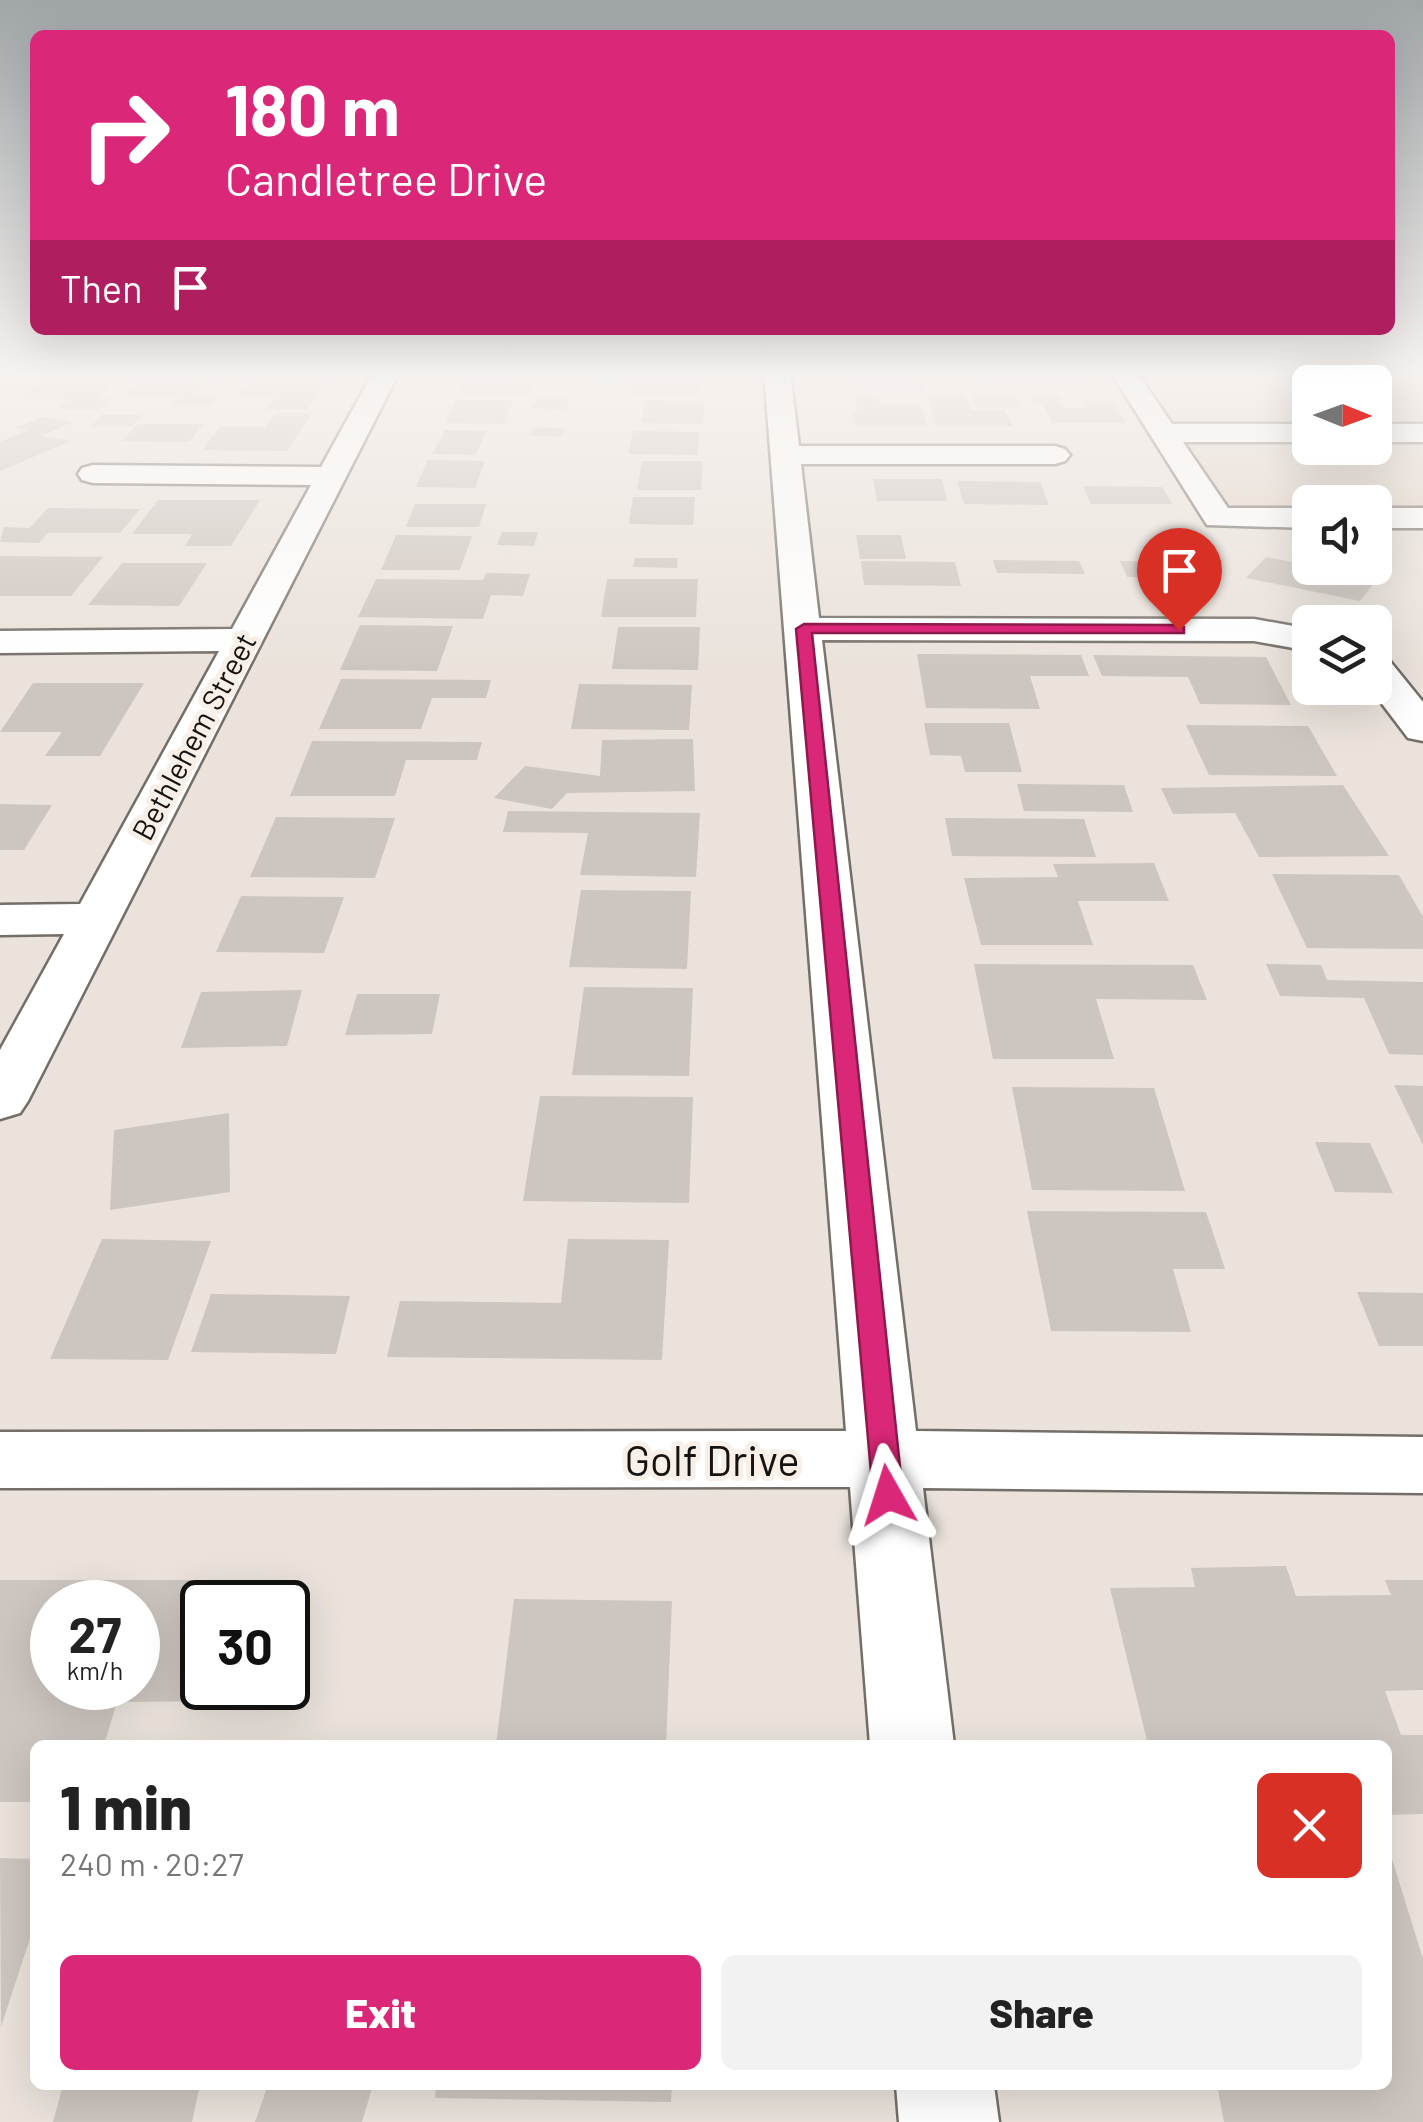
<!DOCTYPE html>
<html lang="en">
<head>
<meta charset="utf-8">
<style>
  body { margin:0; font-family:Barlow,sans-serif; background:#f2f2f2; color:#222; height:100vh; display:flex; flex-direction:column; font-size:38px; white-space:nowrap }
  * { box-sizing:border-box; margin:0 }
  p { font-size:32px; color:#767676 }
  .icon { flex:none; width:55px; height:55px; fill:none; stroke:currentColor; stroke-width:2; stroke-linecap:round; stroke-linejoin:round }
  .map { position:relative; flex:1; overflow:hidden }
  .details { position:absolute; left:30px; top:1740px; width:1362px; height:350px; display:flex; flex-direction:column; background:#fff; border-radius:15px; box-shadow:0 10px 40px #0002 }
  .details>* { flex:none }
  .guide { position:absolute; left:30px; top:30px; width:1365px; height:305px; border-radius:15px; box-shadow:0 10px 40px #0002; background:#db2777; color:#fff; overflow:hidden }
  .needle { width:65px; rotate:91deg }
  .tools { position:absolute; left:1292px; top:365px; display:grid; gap:20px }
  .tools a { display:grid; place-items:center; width:100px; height:100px; border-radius:15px; background:#fff; box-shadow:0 10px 40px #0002; font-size:50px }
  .speed { position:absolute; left:30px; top:1580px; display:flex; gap:20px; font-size:50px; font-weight:700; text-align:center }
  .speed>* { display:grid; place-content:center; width:130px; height:130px; border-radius:50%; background:#fff; box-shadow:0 10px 40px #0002; line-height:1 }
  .speed small { font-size:25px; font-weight:400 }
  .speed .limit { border:5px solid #111; border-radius:15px; background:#fff; color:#111 }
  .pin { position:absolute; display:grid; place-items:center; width:85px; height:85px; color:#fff; margin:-102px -42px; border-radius:50% 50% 50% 0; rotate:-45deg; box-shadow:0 0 10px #0007 }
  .pin .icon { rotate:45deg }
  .me { position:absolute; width:110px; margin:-55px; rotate:354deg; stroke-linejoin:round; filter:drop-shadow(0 0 8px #0008) }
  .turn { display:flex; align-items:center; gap:35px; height:210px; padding:0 30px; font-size:45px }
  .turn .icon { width:130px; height:130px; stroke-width:2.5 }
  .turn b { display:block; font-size:70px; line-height:85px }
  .then { display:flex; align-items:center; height:95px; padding:0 30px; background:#0003; gap:20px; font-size:38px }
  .round { display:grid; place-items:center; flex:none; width:105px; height:105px; border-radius:15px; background:#f2f2f2 }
  .overview { display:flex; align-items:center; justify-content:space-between; height:170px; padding:0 30px }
  h1 { font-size:60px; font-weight:800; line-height:75px }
  .button { display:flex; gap:20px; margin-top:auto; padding:20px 30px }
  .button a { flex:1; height:115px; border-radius:15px; background:#db2777; color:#fff; font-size:40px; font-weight:800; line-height:115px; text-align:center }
  .button a+a { background:#f2f2f2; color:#222 }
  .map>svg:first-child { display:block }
  .built { fill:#e1d4c7; fill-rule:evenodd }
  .building { fill:#cdc5bf; fill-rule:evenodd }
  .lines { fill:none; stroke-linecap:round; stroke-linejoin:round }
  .minor-casing { stroke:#746e68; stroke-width:5 }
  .minor { fill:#fff; fill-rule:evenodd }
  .route { fill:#db2777; stroke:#8e194d; stroke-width:2.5 }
  .labels { text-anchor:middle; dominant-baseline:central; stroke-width:10; stroke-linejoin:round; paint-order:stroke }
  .far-street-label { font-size:30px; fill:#151311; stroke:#f7efe8 }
  .near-street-label { font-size:42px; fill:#151311; stroke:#f7efe8 }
</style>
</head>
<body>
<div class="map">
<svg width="1423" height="2122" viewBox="0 0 1423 2122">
  <rect width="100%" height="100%" fill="#eae2db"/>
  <path class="built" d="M 1116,371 L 1423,371 L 1423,522 L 1375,523 L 1375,502 L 1310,502 L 1310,523 L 1212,523 ZM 1310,382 L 1375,382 L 1375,448 L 1310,448 Z"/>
  <g class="building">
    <path d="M 587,371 L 702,371 L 702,395 L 629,395 L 631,382 L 584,382 Z"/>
    <path d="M 853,371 L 907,371 L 910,380 L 920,380 L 924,391 L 858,391 Z"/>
    <path d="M 971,371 L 1082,371 L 1092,388 L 979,388 Z"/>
    <path d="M 468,372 L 513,373 L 510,379 L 536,380 L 530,395 L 458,395 Z"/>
    <path d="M 140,376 L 212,376 L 197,395 L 218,395 L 210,405 L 172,405 L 179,396 L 121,396 Z"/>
    <path d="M 44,377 L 120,377 L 99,398 L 110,398 L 100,409 L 58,409 L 68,400 L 19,399 Z"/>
    <path d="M 249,378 L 327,378 L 307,410 L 266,410 L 275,396 L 234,396 Z"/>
    <path d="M 926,394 L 965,394 L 971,410 L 1005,410 L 1013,426 L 936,426 Z"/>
    <path d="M 971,394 L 1015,394 L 1022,407 L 977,407 Z"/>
    <path d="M 1030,394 L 1059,395 L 1065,408 L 1086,408 L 1083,401 L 1113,401 L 1126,423 L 1052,423 L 1043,404 L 1034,404 Z"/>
    <path d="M 855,397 L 878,397 L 880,404 L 920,404 L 927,426 L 856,426 L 852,410 L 858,410 Z"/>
    <path d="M 539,398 L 571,399 L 565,410 L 532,408 Z"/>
    <path d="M 456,400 L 513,400 L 504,424 L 445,423 Z"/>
    <path d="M 645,400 L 705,401 L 703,424 L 641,423 Z"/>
    <path d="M 275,413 L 312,413 L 287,451 L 202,450 L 220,427 L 265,427 Z"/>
    <path d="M 102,415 L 142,415 L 132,426 L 91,426 Z"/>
    <path d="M 43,417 L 73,422 L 41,436 L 71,441 L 0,471 L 0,442 L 28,430 L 15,428 Z"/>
    <path d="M 138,424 L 204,424 L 189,442 L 122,441 Z"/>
    <path d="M 535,427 L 566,429 L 559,437 L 528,435 Z"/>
    <path d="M 445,430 L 487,431 L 475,455 L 432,454 Z"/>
    <path d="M 633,431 L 700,432 L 697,455 L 628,454 Z"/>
    <path d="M 428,460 L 485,461 L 475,488 L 416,487 Z"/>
    <path d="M 642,461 L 703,461 L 701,490 L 637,490 Z"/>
    <path d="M 873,479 L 942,479 L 947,501 L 877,501 Z"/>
    <path d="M 957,481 L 1040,482 L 1049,505 L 964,504 Z"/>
    <path d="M 1083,486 L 1162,487 L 1172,504 L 1091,504 Z"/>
    <path d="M 633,497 L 695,497 L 693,525 L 629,524 Z"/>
    <path d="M 158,500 L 260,500 L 231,546 L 185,546 L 192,534 L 132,534 Z"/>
    <path d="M 415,504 L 486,504 L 479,527 L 406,527 Z"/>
    <path d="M 48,508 L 140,509 L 120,533 L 48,533 L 39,543 L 0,542 L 4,527 L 30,528 Z"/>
    <path d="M 502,532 L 538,532 L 534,546 L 497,545 Z"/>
    <path d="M 396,535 L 472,536 L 460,570 L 381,570 Z"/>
    <path d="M 856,535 L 901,535 L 906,559 L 860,559 Z"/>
    <path d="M 0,556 L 103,557 L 71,596 L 0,596 Z"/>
    <path d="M 1266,557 L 1334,570 L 1375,568 L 1375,563 L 1388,565 L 1360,601 L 1246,578 Z"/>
    <path d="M 635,558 L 678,558 L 677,568 L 633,567 Z"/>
    <path d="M 993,560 L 1079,561 L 1085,574 L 997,573 Z"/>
    <path d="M 861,561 L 955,562 L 961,586 L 864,585 Z"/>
    <path d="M 1120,561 L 1191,562 L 1200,577 L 1127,577 Z"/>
    <path d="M 122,563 L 207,563 L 179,606 L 88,605 Z"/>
    <path d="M 486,573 L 530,574 L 523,596 L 491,595 L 483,619 L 358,617 L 376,579 L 483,580 Z"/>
    <path d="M 607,579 L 698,579 L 696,617 L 601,617 Z"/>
    <path d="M 360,625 L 453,626 L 437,671 L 340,670 Z"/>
    <path d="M 618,627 L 700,627 L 698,670 L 612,669 Z"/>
    <path d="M 917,654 L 1081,655 L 1089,676 L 1030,676 L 1040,709 L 926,708 Z"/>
    <path d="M 1093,655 L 1266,657 L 1291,705 L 1200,704 L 1188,677 L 1102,676 Z"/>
    <path d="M 341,679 L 491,680 L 486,698 L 432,698 L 421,729 L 319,729 Z"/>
    <path d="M 33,683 L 144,683 L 100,756 L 45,756 L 62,732 L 0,732 Z"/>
    <path d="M 579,684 L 692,685 L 689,730 L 571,729 Z"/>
    <path d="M 924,723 L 1009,723 L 1022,772 L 965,772 L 961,756 L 930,755 Z"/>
    <path d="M 1186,725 L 1308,726 L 1337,776 L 1209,775 Z"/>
    <path d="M 693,739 L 695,791 L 567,793 L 552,809 L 494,798 L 525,766 L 600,776 L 602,740 Z"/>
    <path d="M 312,741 L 482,742 L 477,760 L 406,760 L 395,796 L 290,796 Z"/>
    <path d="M 1017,784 L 1124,785 L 1133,812 L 1024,811 Z"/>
    <path d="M 1343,785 L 1389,856 L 1259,857 L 1235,813 L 1173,814 L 1161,788 Z"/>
    <path d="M 0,804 L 52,805 L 24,850 L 0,850 Z"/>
    <path d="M 508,811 L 700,813 L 696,877 L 580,875 L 588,833 L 503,832 Z"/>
    <path d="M 276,817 L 395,818 L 375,878 L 250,877 Z"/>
    <path d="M 945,818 L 1084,819 L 1096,857 L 952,856 Z"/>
    <path d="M 1154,863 L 1169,901 L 1078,901 L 1093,945 L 981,945 L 964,878 L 1058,877 L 1053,864 Z"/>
    <path d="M 1272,874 L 1399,875 L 1423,917 L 1423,949 L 1307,948 Z"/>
    <path d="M 581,890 L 691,891 L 687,969 L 569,967 Z"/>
    <path d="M 241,896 L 344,897 L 324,953 L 216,952 Z"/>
    <path d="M 974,964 L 1193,965 L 1207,1000 L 1096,999 L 1114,1059 L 993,1059 Z"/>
    <path d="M 1266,964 L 1321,965 L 1327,980 L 1423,982 L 1423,1055 L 1389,1054 L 1364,998 L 1280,996 Z"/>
    <path d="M 584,987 L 693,988 L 689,1076 L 572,1075 Z"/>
    <path d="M 302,990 L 287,1046 L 181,1048 L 201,992 Z"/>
    <path d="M 357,994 L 440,994 L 432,1034 L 345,1035 Z"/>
    <path d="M 1394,1085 L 1423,1086 L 1423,1145 Z"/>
    <path d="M 1012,1087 L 1154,1088 L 1185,1191 L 1032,1190 Z"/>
    <path d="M 540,1096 L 693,1097 L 689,1203 L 523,1201 Z"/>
    <path d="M 229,1113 L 230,1192 L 110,1210 L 114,1130 Z"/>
    <path d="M 1315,1142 L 1370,1143 L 1393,1193 L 1335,1192 Z"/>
    <path d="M 1027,1211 L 1206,1212 L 1225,1269 L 1173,1269 L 1191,1332 L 1051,1331 Z"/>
    <path d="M 102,1239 L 211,1241 L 168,1360 L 50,1359 Z"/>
    <path d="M 568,1239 L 669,1240 L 662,1360 L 387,1357 L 400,1301 L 561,1303 Z"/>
    <path d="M 1357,1292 L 1423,1293 L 1423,1346 L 1379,1346 Z"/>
    <path d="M 211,1294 L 350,1296 L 336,1354 L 191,1352 Z"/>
    <path d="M 1286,1566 L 1296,1596 L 1391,1595 L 1385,1580 L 1423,1580 L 1423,1690 L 1385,1691 L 1401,1735 L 1423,1735 L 1423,1814 L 1388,1815 L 1388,1745 L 1148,1745 L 1110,1588 L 1195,1587 L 1191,1568 Z"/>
    <path d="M 0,1580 L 297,1580 L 289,1615 L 288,1602 L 202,1602 L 202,1688 L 273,1688 L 270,1701 L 117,1702 L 104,1745 L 35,1745 L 35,1802 L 0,1802 ZM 52,1602 L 138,1602 L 138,1688 L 52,1688 Z"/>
    <path d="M 514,1599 L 672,1601 L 666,1745 L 496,1745 Z"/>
    <path d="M 1388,1846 L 1423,1959 L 1423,2122 L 1224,2122 L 1217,2085 L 1388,2085 Z"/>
    <path d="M 0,1858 L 35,1859 L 35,1923 L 1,2027 Z"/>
    <path d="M 63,2085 L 200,2085 L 192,2122 L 53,2122 Z"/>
    <path d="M 268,2085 L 373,2085 L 362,2122 L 255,2122 Z"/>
    <path d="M 436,2085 L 672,2085 L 671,2102 L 435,2098 Z"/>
  </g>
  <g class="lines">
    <defs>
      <g id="minor">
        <path d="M 374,371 L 400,371 L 28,1101 L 20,1113 L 0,1119 L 0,1050 L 64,934 L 0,935 L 0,905 L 80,904 L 219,651 L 0,653 L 0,631 L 232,629 L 311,485 L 93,483 L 82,480 L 78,474 L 82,468 L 93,465 L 321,467 Z"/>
        <path d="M 764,371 L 790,371 L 799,446 L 1055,446 L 1065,449 L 1070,455 L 1065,461 L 1055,464 L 801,464 L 819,618 L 1254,619 L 1310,629 L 1310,651 L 1254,641 L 822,640 L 916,1431 L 1423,1437 L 1423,1493 L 923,1488 L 954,1745 L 870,1745 L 850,1487 L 0,1488 L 0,1432 L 846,1431 Z"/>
        <path d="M 1110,371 L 1136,371 L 1172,424 L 1310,424 L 1310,442 L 1183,442 L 1228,508 L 1310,508 L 1310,528 L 1207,525 Z"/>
        <rect x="1375" y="424" width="48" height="18"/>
        <rect x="1375" y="508" width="48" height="20"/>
        <path d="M 1375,656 L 1389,660 L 1423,702 L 1423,741 L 1408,738 L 1370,688 L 1375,688 Z"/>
        <path d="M 896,2085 L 994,2085 L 999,2122 L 899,2122 Z"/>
      </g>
    </defs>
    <use href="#minor" class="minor-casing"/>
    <use href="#minor" class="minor"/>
  </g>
  <linearGradient id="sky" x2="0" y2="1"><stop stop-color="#a0a5a8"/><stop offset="0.56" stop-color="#f6f2ef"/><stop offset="1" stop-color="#f6f2ef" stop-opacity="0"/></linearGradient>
  <rect width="1423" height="668" fill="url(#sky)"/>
  <path class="route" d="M 1179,625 L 1184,627 L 1184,633 L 812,633 L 903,1495 L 899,1503 L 888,1507 L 878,1503 L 873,1495 L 796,629 L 804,624 Z"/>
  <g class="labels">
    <g class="far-street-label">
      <text transform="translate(193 736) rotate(-62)">Bethlehem Street</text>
    </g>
    <g class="near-street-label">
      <text x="712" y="1459">Golf Drive</text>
    </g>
  </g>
</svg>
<div class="tools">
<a><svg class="needle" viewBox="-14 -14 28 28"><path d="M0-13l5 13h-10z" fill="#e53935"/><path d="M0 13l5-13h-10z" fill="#767676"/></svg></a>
<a><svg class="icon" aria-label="sound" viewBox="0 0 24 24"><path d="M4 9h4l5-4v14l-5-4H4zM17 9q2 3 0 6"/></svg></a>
<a><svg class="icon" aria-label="layers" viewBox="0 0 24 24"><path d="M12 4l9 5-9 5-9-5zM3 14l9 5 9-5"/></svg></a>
</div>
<div class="speed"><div>27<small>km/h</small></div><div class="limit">30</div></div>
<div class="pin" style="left:1179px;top:630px;background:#d93025"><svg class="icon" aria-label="arrive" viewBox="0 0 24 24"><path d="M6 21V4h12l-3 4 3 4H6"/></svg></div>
<svg class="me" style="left:888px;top:1495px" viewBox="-20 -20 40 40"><path d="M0-17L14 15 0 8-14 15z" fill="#db2777" stroke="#fff" stroke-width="4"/></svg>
<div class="guide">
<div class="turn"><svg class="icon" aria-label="right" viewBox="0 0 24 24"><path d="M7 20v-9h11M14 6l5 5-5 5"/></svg><div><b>180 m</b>Candletree Drive</div></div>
<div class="then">Then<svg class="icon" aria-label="arrive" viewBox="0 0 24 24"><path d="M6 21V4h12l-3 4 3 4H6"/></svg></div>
</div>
<section class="details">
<div class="overview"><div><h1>1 min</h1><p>240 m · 20:27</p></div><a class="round" style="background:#d93025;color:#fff"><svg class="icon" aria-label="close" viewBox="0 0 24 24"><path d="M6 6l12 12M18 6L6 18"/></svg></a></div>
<div class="button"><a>Exit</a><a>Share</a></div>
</section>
</div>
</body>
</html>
